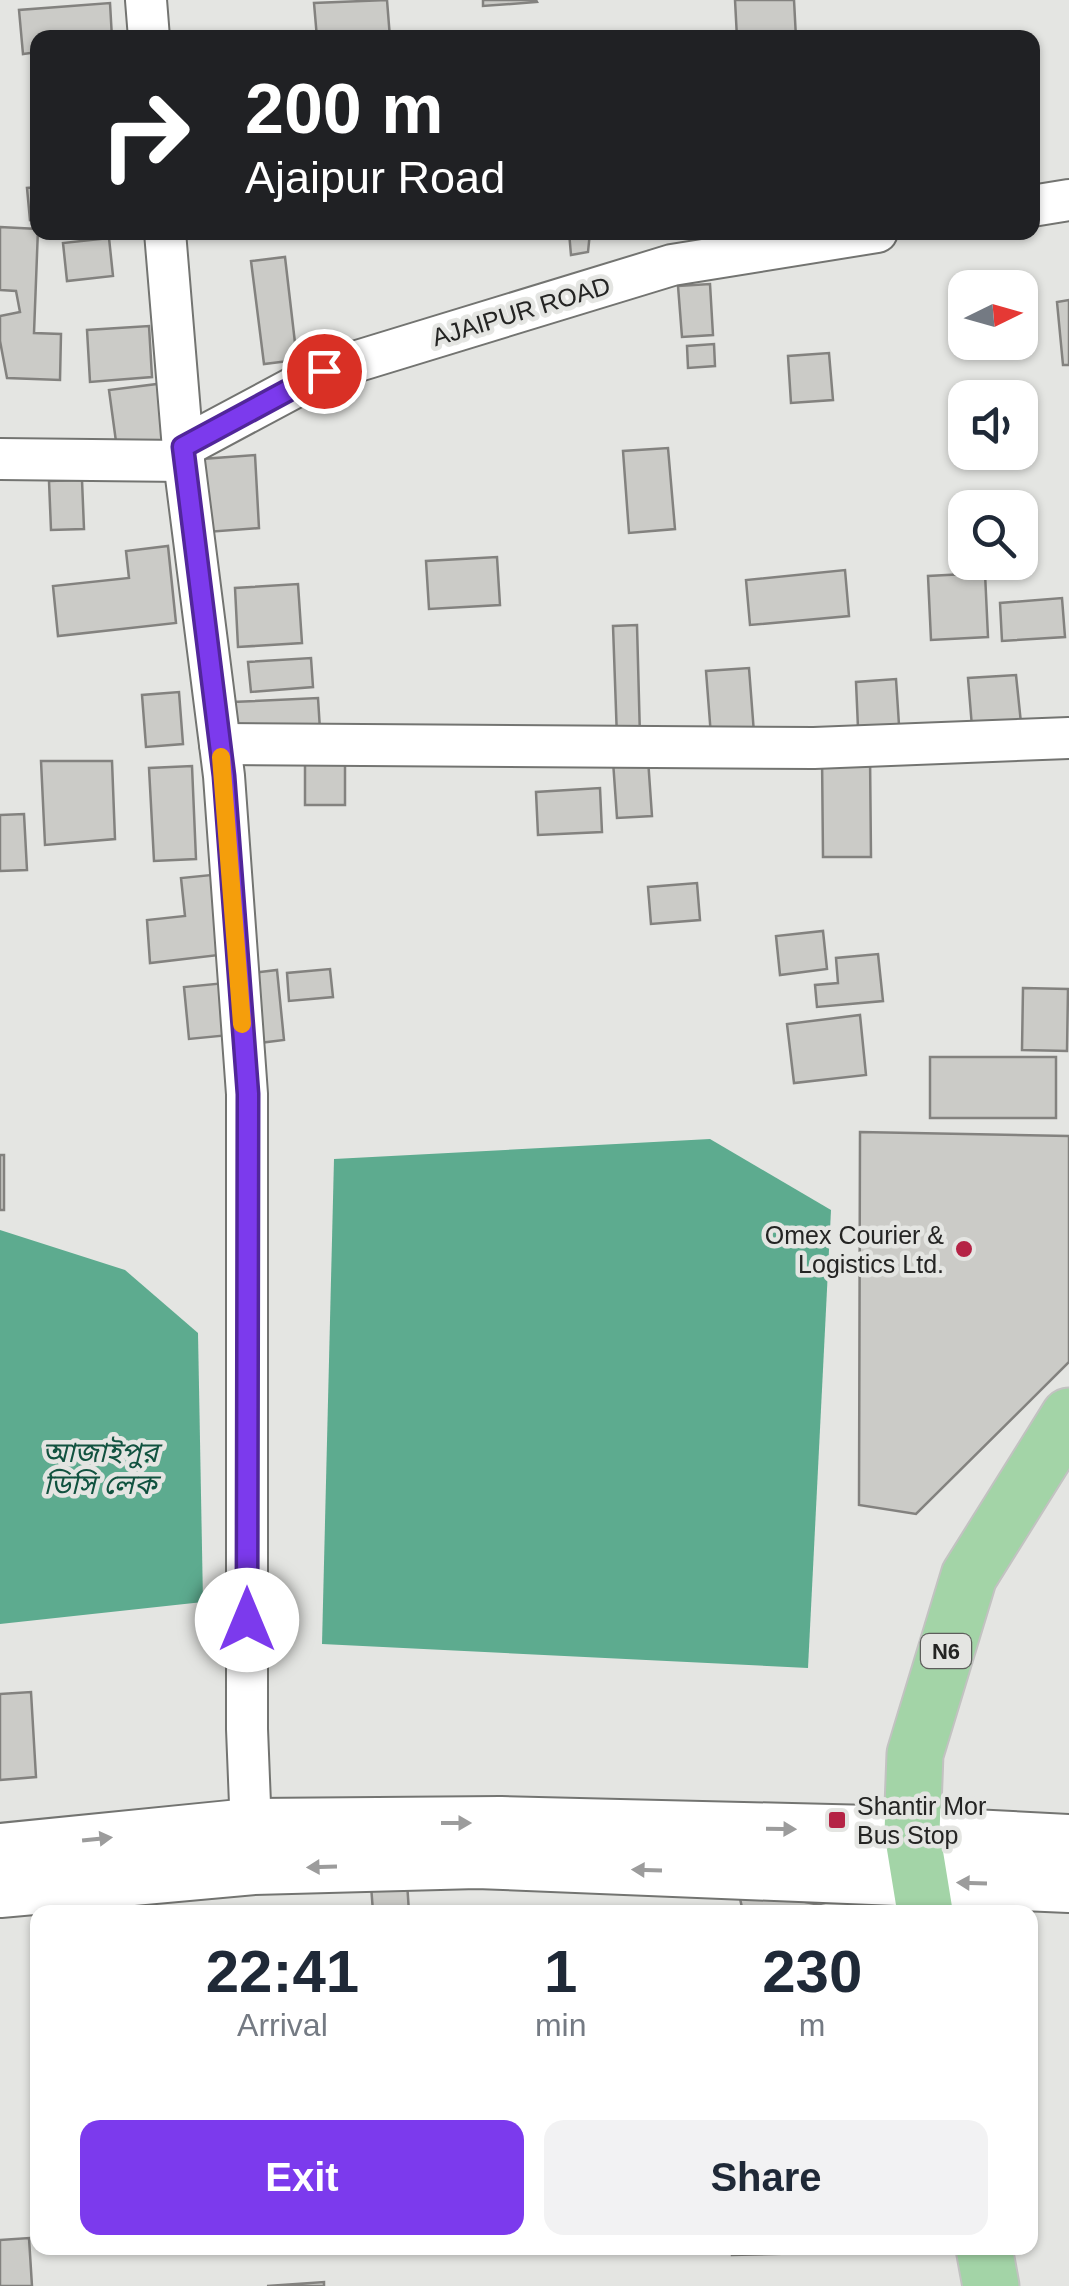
<!DOCTYPE html>
<html lang="en">
<head>
<meta charset="utf-8">
<style>
  body { margin:0; font-family:Arial,"Noto Sans Bengali",sans-serif; background:#f2f2f3; color:#1f2937; height:100vh; display:flex; flex-direction:column; font-size:38px; white-space:nowrap }
  * { box-sizing:border-box; margin:0 }
  p { font-size:32px; color:#747a83 }
  .icon { flex:none; width:55px; height:55px; fill:none; stroke:currentColor; stroke-width:2; stroke-linecap:round; stroke-linejoin:round }
  .map { position:relative; flex:1; overflow:hidden }
  .panel { position:absolute; left:30px; top:1905px; width:1008px; height:350px; display:flex; flex-direction:column; background:#fff; border-radius:20px; box-shadow:0 2px 8px #0004 }
  .panel>* { flex:none }
  .hud { position:absolute; left:30px; top:30px; width:1010px; height:210px; border-radius:20px; box-shadow:0 2px 8px #0004; background:#202124; color:#fff; overflow:hidden }
  .needle { width:65px; rotate:85deg }
  .buttons { position:absolute; left:948px; top:270px; display:grid; gap:20px }
  .buttons a { display:grid; place-items:center; width:90px; height:90px; border-radius:20px; background:#fff; box-shadow:0 2px 8px #0004; font-size:50px }
  .pin { position:absolute; display:grid; place-items:center; width:85px; height:85px; color:#fff; margin:-42px; border:5px solid #fff; border-radius:50%; box-shadow:0 2px 10px #0007 }
  .me { position:absolute; width:110px; margin:-55px; rotate:0deg; stroke-linejoin:round; filter:drop-shadow(0 0 8px #0008) }
  .turn { display:flex; align-items:center; gap:35px; height:210px; padding:0 50px; font-size:45px }
  .turn .icon { width:130px; height:130px; stroke-width:2.5 }
  .turn b { display:block; font-size:70px; line-height:85px }
  .eta { display:flex; justify-content:space-evenly; align-items:center; height:170px; text-align:center }
  .eta b { font-size:60px; font-weight:600; line-height:70px }
  .cta { display:flex; gap:20px; margin-top:auto; padding:20px 50px }
  .cta a { flex:1; height:115px; border-radius:20px; background:#7c3aed; color:#fff; font-size:40px; font-weight:600; line-height:115px; text-align:center }
  .cta a+a { background:#f2f2f3; color:#1f2937 }
  .map>svg:first-child { display:block }
  .water { fill:#5dab8f }
  .building { fill:#cbcbc7; stroke:#83827f; stroke-width:2.5 }
  .lines { fill:none; stroke-linecap:round; stroke-linejoin:round }
  .minor-casing { stroke:#737471; stroke-width:44 }
  .tertiary-casing { stroke:#737471; stroke-width:54 }
  .trunk-casing { stroke:#c2c2c1; stroke-width:59 }
  .minor { stroke:#fff; stroke-width:40 }
  .tertiary { stroke:#fff; stroke-width:50 }
  .trunk { stroke:#a3d4a7; stroke-width:55 }
  .oneway { fill:#9c9c9c }
  .route-casing { stroke:#51269a; stroke-width:25 }
  .route { stroke:#7c3aed; stroke-width:18 }
  .slow { stroke:#f59e0b; stroke-width:18 }
  .poi-dot { fill:#b52345; stroke:#e4e5e2; stroke-width:4 }
  .labels { text-anchor:middle; dominant-baseline:central; stroke-width:9; stroke-linejoin:round; paint-order:stroke }
  .shield { fill:#e4e5e2; stroke:#5e5e5c; stroke-width:2.5 }
  .shield-label { font-size:22px; font-weight:bold; fill:#242423 }
  .street-label { font-size:25px; fill:#242423; stroke:#e4e5e2 }
  .poi-label { font-size:25px; fill:#242423; stroke:#e4e5e2; text-anchor:end }
  .water-label { font-size:28px; font-style:italic; fill:#11523f; stroke:#e4e5e2 }
</style>
</head>
<body>
<div class="map">
<svg width="1069" height="2286" viewBox="0 0 1069 2286">
  <rect width="100%" height="100%" fill="#e4e5e2"/>
  <g class="water">
    <path d="M 710,1139 L 831,1210 L 808,1668 L 322,1644 L 334,1159 Z"/>
    <path d="M 0,1230 L 125,1270 L 198,1333 L 203,1602 L 0,1624 Z"/>
  </g>
  <g class="building">
    <path d="M 387,0 L 390,38 L 317,38 L 314,3 Z"/>
    <path d="M 483,0 L 536,0 L 537,2 L 483,6 Z"/>
    <path d="M 735,0 L 794,0 L 796,38 L 737,38 Z"/>
    <path d="M 110,3 L 112,38 L 38,38 L 38,52 L 23,54 L 19,10 Z"/>
    <path d="M 38,187 L 38,219 L 30,220 L 27,188 Z"/>
    <path d="M 0,227 L 38,229 L 34,333 L 61,334 L 60,380 L 7,378 L 0,341 L 0,316 L 20,312 L 16,291 L 0,290 Z"/>
    <path d="M 49,232 L 87,232 L 87,233 L 49,237 Z"/>
    <path d="M 569,232 L 590,232 L 588,252 L 571,255 Z"/>
    <path d="M 109,238 L 113,276 L 67,281 L 63,243 Z"/>
    <path d="M 285,257 L 297,360 L 264,364 L 251,261 Z"/>
    <path d="M 710,284 L 713,335 L 682,337 L 678,286 Z"/>
    <path d="M 1069,300 L 1069,365 L 1063,365 L 1057,302 Z"/>
    <path d="M 149,326 L 152,377 L 90,382 L 87,330 Z"/>
    <path d="M 714,344 L 715,366 L 688,368 L 687,346 Z"/>
    <path d="M 829,353 L 833,400 L 791,403 L 788,356 Z"/>
    <path d="M 165,383 L 172,443 L 117,449 L 109,390 Z"/>
    <path d="M 668,448 L 675,529 L 629,533 L 623,451 Z"/>
    <path d="M 255,455 L 259,528 L 207,532 L 202,459 Z"/>
    <path d="M 82,480 L 84,529 L 51,530 L 49,481 Z"/>
    <path d="M 168,546 L 176,623 L 58,636 L 53,586 L 129,578 L 126,551 Z"/>
    <path d="M 497,557 L 500,605 L 429,609 L 426,561 Z"/>
    <path d="M 845,570 L 849,616 L 750,625 L 746,580 Z"/>
    <path d="M 985,573 L 988,637 L 931,640 L 928,576 Z"/>
    <path d="M 298,584 L 302,643 L 238,647 L 235,588 Z"/>
    <path d="M 1062,598 L 1065,637 L 1002,641 L 1000,603 Z"/>
    <path d="M 637,625 L 640,737 L 617,738 L 613,626 Z"/>
    <path d="M 311,658 L 313,687 L 251,692 L 248,662 Z"/>
    <path d="M 749,668 L 754,733 L 711,736 L 706,671 Z"/>
    <path d="M 1016,675 L 1021,723 L 972,727 L 968,678 Z"/>
    <path d="M 896,679 L 899,725 L 858,728 L 856,682 Z"/>
    <path d="M 179,692 L 183,744 L 146,747 L 142,695 Z"/>
    <path d="M 318,698 L 320,730 L 234,734 L 232,702 Z"/>
    <rect x="305" y="755" width="40" height="50"/>
    <path d="M 822,755 L 870,755 L 871,857 L 823,857 Z"/>
    <path d="M 648,759 L 652,816 L 617,818 L 613,761 Z"/>
    <path d="M 41,761 L 112,761 L 115,839 L 45,845 Z"/>
    <path d="M 192,766 L 196,859 L 154,861 L 149,768 Z"/>
    <path d="M 600,788 L 602,832 L 538,835 L 536,792 Z"/>
    <path d="M 24,814 L 27,870 L 0,871 L 0,815 Z"/>
    <path d="M 211,875 L 219,955 L 150,963 L 147,920 L 185,916 L 181,878 Z"/>
    <path d="M 697,883 L 700,920 L 651,924 L 648,887 Z"/>
    <path d="M 823,931 L 827,969 L 780,975 L 776,936 Z"/>
    <path d="M 878,954 L 883,1001 L 817,1007 L 815,985 L 838,983 L 836,958 Z"/>
    <path d="M 330,969 L 333,997 L 289,1001 L 287,973 Z"/>
    <path d="M 277,970 L 284,1040 L 259,1043 L 251,973 Z"/>
    <path d="M 225,983 L 230,1035 L 189,1039 L 184,987 Z"/>
    <path d="M 1023,988 L 1068,989 L 1067,1051 L 1022,1050 Z"/>
    <path d="M 860,1015 L 866,1075 L 794,1083 L 787,1024 Z"/>
    <rect x="930" y="1057" width="126" height="61"/>
    <path d="M 860,1132 L 1069,1136 L 1069,1362 L 916,1514 L 859,1505 Z"/>
    <rect x="0" y="1155" width="4" height="55"/>
    <path d="M 31,1692 L 36,1777 L 0,1780 L 0,1694 Z"/>
    <path d="M 407,1882 L 409,1912 L 373,1912 L 371,1885 Z"/>
    <path d="M 739,1894 L 777,1896 L 853,1912 L 743,1912 Z"/>
    <path d="M 29,2238 L 32,2286 L 0,2286 L 0,2240 Z"/>
    <path d="M 732,2248 L 811,2248 L 811,2253 L 732,2255 Z"/>
    <path d="M 862,2248 L 938,2248 L 938,2251 L 884,2251 Z"/>
    <path d="M 324,2282 L 324,2286 L 267,2286 Z"/>
  </g>
  <g class="lines">
    <defs>
      <g id="minor">
        <path d="M 146,0 L 149,38"/>
        <path d="M 1032,206 L 1069,200"/>
        <path d="M 165,232 L 184,461 L 224,776 L 247,1094 L 247,1729 L 252,1854"/>
        <path d="M 183,447 L 325,371 L 672,265 L 877,232"/>
        <path d="M 0,459 L 184,461"/>
        <path d="M 220,744 L 814,748 L 1069,738"/>
      </g>
      <g id="tertiary">
        <path d="M 0,1849 L 250,1824 L 501,1822 L 912,1832 L 1069,1840"/>
        <path d="M 0,1892 L 254,1869 L 477,1863 L 1069,1887"/>
      </g>
      <g id="trunk">
        <path d="M 925,1912 L 912,1832 L 915,1754 L 969,1576 L 1069,1416"/>
        <path d="M 984,2248 L 991,2286"/>
      </g>
    </defs>
    <use href="#minor" class="minor-casing"/>
    <use href="#tertiary" class="tertiary-casing"/>
    <use href="#trunk" class="trunk-casing"/>
    <use href="#minor" class="minor"/>
    <use href="#tertiary" class="tertiary"/>
    <use href="#trunk" class="trunk"/>
  </g>
  <defs><path id="oneway-solid" d="M-6-.8H1V-3.2L6.5 0L1 3.2V.8H-6Z" transform="scale(2.5)"/></defs>
  <g class="oneway">
    <use href="#oneway-solid" transform="translate(456 1823)"/>
    <use href="#oneway-solid" transform="translate(781 1829) rotate(1)"/>
    <use href="#oneway-solid" transform="translate(97 1839) rotate(-6)"/>
    <use href="#oneway-solid" transform="translate(322 1867) rotate(178)"/>
    <use href="#oneway-solid" transform="translate(647 1870) rotate(-178)"/>
    <use href="#oneway-solid" transform="translate(972 1883) rotate(-178)"/>
  </g>
  <g class="lines">
    <defs>
      <path id="route" d="M 247,1620 L 248,1094 L 224,776 L 183,447 L 324,371"/>
    </defs>
    <use href="#route" class="route-casing"/>
    <use href="#route" class="route"/>
    <path class="slow" d="M 221,757 L 242,1024"/>
  </g>
  <g class="poi-dot">
    <circle cx="964" cy="1249" r="10"/>
    <rect x="827" y="1810" width="20" height="20" rx="5"/>
  </g>
  <g class="labels">
    <rect class="shield" x="921" y="1634" width="50" height="34" rx="8"/>
    <g class="shield-label">
      <text x="946" y="1651">N6</text>
    </g>
    <g class="street-label">
      <text transform="translate(521 311) rotate(-17)">AJAIPUR ROAD</text>
    </g>
    <g class="poi-label">
      <text x="944" y="1235">Omex Courier &amp;<tspan x="944" dy="29">Logistics Ltd.</tspan></text>
      <text x="857" y="1806" text-anchor="start">Shantir Mor<tspan x="857" dy="29">Bus Stop</tspan></text>
    </g>
    <g class="water-label">
      <text x="100" y="1452">আজাইপুর<tspan x="100" dy="32">ডিসি লেক</tspan></text>
    </g>
  </g>
</svg>
<div class="buttons">
<a><svg class="needle" viewBox="-14 -14 28 28"><path d="M0-13l5 13h-10z" fill="#e53935"/><path d="M0 13l5-13h-10z" fill="#747a83"/></svg></a>
<a><svg class="icon" aria-label="sound" viewBox="0 0 24 24"><path d="M4 9h4l5-4v14l-5-4H4zM17 9q2 3 0 6"/></svg></a>
<a><svg class="icon" aria-label="search" viewBox="0 0 24 24"><circle cx="10" cy="10" r="6"/><path d="M15 15l6 6"/></svg></a>
</div>
<div class="pin" style="left:324px;top:371px;background:#d93025"><svg class="icon" aria-label="arrive" viewBox="0 0 24 24"><path d="M6 21V4h12l-3 4 3 4H6"/></svg></div>
<svg class="me" style="left:247px;top:1620px" viewBox="-20 -20 40 40"><circle r="19" fill="#fff"/><path d="M0-13L10 11 0 6-10 11z" fill="#7c3aed"/></svg>
<div class="hud">
<div class="turn"><svg class="icon" aria-label="right" viewBox="0 0 24 24"><path d="M7 20v-9h11M14 6l5 5-5 5"/></svg><div><b>200 m</b>Ajaipur Road</div></div>
</div>
<section class="panel">
<div class="eta">
<div><b>22:41</b><p>Arrival</p></div>
<div><b>1</b><p>min</p></div>
<div><b>230</b><p>m</p></div>
</div>
<div class="cta"><a>Exit</a><a>Share</a></div>
</section>
</div>
</body>
</html>
